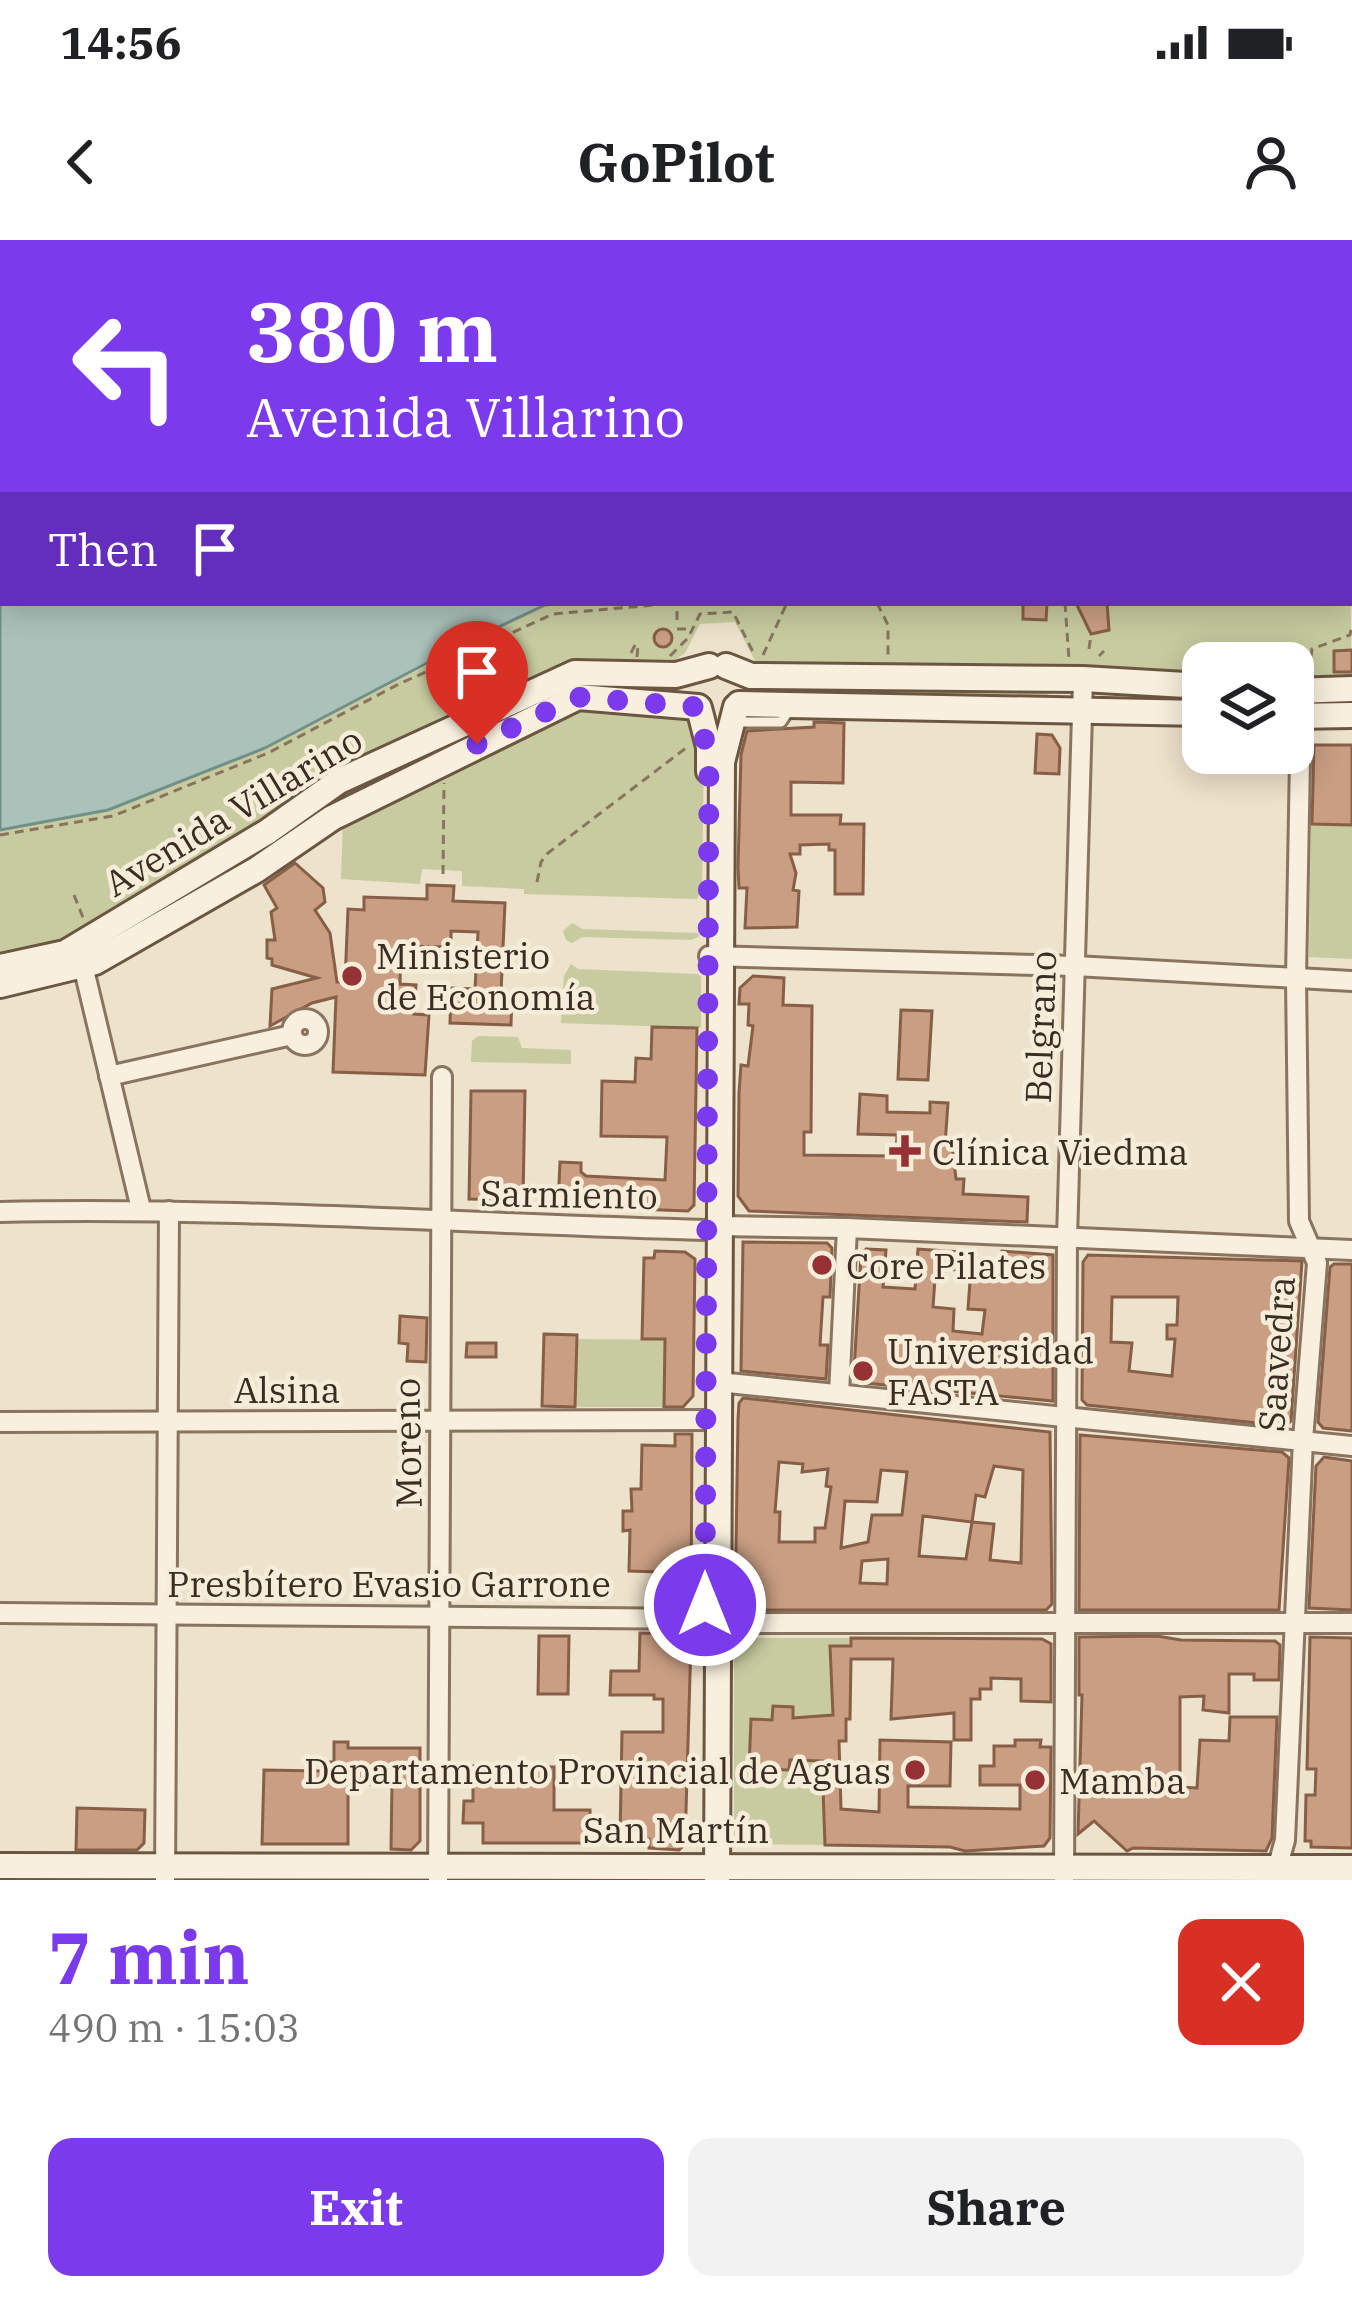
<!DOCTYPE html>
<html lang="en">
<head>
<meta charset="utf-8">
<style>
  body { margin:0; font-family:"IBM Plex Serif",serif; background:#f2f2f2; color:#202124; height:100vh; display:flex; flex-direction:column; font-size:45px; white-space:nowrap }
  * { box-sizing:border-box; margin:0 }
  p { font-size:39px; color:#757577 }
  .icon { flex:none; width:66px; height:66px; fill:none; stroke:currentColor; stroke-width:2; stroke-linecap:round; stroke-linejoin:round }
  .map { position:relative; height:1640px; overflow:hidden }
  .sheet { display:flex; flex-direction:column; background:#fff; flex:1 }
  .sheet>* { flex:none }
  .banner { position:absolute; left:0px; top:0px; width:1353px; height:366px; box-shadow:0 6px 30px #0003; background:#7c3aed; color:#fff; overflow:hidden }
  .controls { position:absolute; left:1182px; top:402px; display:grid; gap:24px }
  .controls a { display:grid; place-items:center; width:132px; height:132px; border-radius:24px; background:#fff; box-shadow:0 6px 30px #0003; font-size:60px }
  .pin { position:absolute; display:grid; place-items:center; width:102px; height:102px; color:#fff; margin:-123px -51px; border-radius:50% 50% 50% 0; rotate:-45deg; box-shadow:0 0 12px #0007 }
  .pin .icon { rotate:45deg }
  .me { position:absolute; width:132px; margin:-66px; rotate:0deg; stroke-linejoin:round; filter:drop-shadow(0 0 9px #0008) }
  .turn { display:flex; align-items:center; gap:42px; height:252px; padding:0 48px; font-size:54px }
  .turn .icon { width:156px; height:156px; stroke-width:2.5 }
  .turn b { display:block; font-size:84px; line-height:102px }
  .then { display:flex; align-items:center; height:114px; padding:0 48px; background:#0003; gap:24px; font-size:45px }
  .round { display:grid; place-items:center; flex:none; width:126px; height:126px; border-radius:24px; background:#f2f2f2 }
  .head { display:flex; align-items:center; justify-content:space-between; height:204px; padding:0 48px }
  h1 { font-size:72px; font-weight:700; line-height:90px; color:#7c3aed }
  .primary-button { display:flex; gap:24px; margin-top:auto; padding:24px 48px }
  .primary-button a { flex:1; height:138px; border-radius:24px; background:#7c3aed; color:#fff; font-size:48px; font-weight:700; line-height:138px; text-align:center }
  .primary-button a+a { background:#f2f2f2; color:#202124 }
  .status { display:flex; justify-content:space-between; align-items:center; height:84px; padding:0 60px; background:#fff; direction:ltr }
  .status svg { height:33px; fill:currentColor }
  header { display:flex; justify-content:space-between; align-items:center; height:156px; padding:0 48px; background:#fff; font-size:54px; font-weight:700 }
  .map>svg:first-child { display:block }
  .green { fill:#c7cb9f }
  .water { fill:#abc2ba; stroke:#719088; stroke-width:3 }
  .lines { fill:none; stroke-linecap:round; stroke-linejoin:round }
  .ferry { stroke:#325956; stroke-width:3; stroke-dasharray:15 12; stroke-linecap:butt }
  .building { fill:#c99e83; stroke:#875e46; stroke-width:3; fill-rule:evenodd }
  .service-casing { stroke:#89745f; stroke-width:15 }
  .minor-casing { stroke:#89745f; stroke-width:24 }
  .secondary-casing { stroke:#6b5642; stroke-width:30 }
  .path { stroke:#89745f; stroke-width:3; stroke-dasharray:9 6; stroke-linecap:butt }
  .service { stroke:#f8efde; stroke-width:9 }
  .minor { stroke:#f8efde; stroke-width:18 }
  .secondary { stroke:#f8efde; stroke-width:24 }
  .route { stroke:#7c3aed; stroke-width:21; stroke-dasharray:0 37.8 }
  .poi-dot { fill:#953236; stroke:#f5ecda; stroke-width:4.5 }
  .labels { text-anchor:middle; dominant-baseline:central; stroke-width:9; stroke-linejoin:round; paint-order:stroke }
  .street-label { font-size:36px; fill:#3b2d22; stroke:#f5ecda }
  .poi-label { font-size:36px; fill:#3b2d22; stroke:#f5ecda; text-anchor:start }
</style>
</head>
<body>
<div class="status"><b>14:56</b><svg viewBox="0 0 49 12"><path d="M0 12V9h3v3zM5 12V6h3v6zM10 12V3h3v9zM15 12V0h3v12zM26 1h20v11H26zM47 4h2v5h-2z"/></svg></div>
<header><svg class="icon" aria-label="back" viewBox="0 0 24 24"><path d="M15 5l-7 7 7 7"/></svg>GoPilot<svg class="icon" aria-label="person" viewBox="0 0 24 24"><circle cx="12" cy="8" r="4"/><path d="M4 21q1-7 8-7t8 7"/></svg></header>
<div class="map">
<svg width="1352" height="1640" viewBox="0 0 1352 1640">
  <rect width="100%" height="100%" fill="#ede2cb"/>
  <g class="green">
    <path d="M 1350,334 L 1352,437 L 1293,438 L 1293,423 L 1203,423 L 1203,434 L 757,425 L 735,382 L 700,384 L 685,413 L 666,426 L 580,425 L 337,534 L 76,698 L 0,718 L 0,590 L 108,570 L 265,508 L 545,365 L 1350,363 Z"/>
    <path d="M 757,448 L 1045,450 L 1050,453 L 1045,457 L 760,453 Z"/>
    <path d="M 582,462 L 679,473 L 692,479 L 704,508 L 702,648 L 697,659 L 524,654 L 524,649 L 462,646 L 462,631 L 422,629 L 420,644 L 341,639 L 343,579 Z"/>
    <path d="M 1312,505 L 1352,505 L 1352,719 L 1309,717 Z"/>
    <path d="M 572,683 L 583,689 L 697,693 L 700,696 L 691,700 L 582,697 L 572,703 L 566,700 L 563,691 Z"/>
    <path d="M 571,724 L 578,729 L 698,734 L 701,737 L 701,788 L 561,783 L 564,736 Z"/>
    <path d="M 478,796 L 518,797 L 522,808 L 571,810 L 571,824 L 471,822 L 472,801 Z"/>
    <path d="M 577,1099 L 694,1100 L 693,1156 L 682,1167 L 575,1167 Z"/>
    <path d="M 747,1398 L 851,1398 L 851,1406 L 830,1406 L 833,1475 L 821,1476 L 825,1605 L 746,1604 L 734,1596 L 734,1410 Z"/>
  </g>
  <path class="water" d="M 0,0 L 1352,0 L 1352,334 L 1350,3 L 3,3 L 3,363 L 568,363 L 545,365 L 471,400 L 265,508 L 108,570 L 0,590 Z"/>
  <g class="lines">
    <path class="ferry" d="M 771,3 L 772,0"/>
  </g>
  <g class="building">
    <path d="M 1023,363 L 1047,363 L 1046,380 L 1023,379 Z"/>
    <path d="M 1076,363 L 1107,363 L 1109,390 L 1091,394 Z"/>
    <circle cx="663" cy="398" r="9"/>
    <path d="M 1352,410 L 1352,432 L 1334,432 L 1334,411 Z"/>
    <path d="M 814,482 L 844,483 L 843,543 L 791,542 L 791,575 L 841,575 L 840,584 L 864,584 L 863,654 L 835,654 L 835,610 L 829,610 L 829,604 L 800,605 L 800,614 L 790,614 L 796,633 L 793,650 L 799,651 L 797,687 L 745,688 L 747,648 L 739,648 L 738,627 L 741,515 L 747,491 L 814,487 Z"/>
    <path d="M 1037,494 L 1052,495 L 1060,508 L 1059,534 L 1035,533 Z"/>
    <path d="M 1314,505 L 1352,505 L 1352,585 L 1312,584 Z"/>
    <path d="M 295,623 L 323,648 L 325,662 L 315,670 L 330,693 L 337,742 L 345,742 L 348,669 L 364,670 L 364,657 L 427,659 L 427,645 L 454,646 L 453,661 L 505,663 L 501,753 L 512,754 L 511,785 L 450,783 L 451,748 L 475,749 L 478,692 L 451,691 L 451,707 L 401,706 L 400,744 L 416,745 L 414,774 L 429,775 L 425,835 L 333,832 L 336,757 L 312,763 L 270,786 L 272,749 L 317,738 L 272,725 L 272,719 L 267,718 L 267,700 L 275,700 L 271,672 L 277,668 L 264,645 Z"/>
    <path d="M 753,736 L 784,738 L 783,765 L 812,766 L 811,892 L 804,892 L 804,915 L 896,916 L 897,895 L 858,894 L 860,854 L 887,856 L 887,872 L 930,873 L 930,862 L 948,863 L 945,905 L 952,905 L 956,939 L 964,939 L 963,954 L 1028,957 L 1027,982 L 749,971 L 738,956 L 739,853 L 741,825 L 748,826 L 753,786 L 748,785 L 749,764 L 739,764 L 740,748 Z"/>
    <path d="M 901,770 L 932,771 L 928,840 L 898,839 Z"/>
    <path d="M 652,787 L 697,788 L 694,965 L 688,971 L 558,966 L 560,922 L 581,923 L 581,932 L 586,936 L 665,940 L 667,897 L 601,896 L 602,841 L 635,842 L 636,818 L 651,819 Z"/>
    <path d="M 471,851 L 525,851 L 523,960 L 469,959 Z"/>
    <path d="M 743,1002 L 827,1003 L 832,1008 L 830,1057 L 823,1057 L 820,1105 L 828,1105 L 826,1139 L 741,1131 Z"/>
    <path d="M 866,1009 L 886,1010 L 883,1047 L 915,1049 L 918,1009 L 960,1012 L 958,1030 L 944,1029 L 944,1039 L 935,1039 L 933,1067 L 954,1069 L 953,1091 L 982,1094 L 985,1070 L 968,1069 L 971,1027 L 1001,1029 L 1002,1011 L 1053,1015 L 1053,1161 L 865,1143 L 854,1130 L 861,1015 Z"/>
    <path d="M 655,1011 L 685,1012 L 695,1019 L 693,1156 L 683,1167 L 664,1167 L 665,1099 L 642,1099 L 644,1018 L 654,1018 Z"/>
    <path d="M 1088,1015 L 1302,1021 L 1291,1181 L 1285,1186 L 1087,1165 L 1082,1160 L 1083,1022 ZM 1112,1057 L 1178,1057 L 1177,1085 L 1167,1085 L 1167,1099 L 1175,1099 L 1172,1136 L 1129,1131 L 1132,1103 L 1111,1102 Z"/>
    <path d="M 1334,1024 L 1352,1024 L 1352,1191 L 1323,1188 L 1318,1182 L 1330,1027 Z"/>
    <path d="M 400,1076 L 427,1078 L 426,1122 L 407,1121 L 408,1104 L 399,1103 Z"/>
    <path d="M 544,1094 L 577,1095 L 575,1167 L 542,1166 Z"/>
    <path d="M 467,1103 L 496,1103 L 496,1117 L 466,1117 Z"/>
    <path d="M 743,1158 L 1050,1192 L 1052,1364 L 1046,1370 L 735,1370 L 738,1179 L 739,1163 ZM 779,1222 L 803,1224 L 802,1232 L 828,1229 L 826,1246 L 831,1247 L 825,1288 L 815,1288 L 815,1302 L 779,1302 L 780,1272 L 775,1272 ZM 994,1226 L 1023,1230 L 1021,1323 L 990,1320 L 994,1284 L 972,1282 L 976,1255 L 985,1257 ZM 881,1230 L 907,1232 L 902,1275 L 872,1275 L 868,1302 L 841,1308 L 845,1261 L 877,1262 ZM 923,1276 L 972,1282 L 966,1319 L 919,1316 ZM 888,1319 L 887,1344 L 860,1343 L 862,1321 Z"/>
    <path d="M 675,1194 L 692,1194 L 691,1362 L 688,1365 L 660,1365 L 660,1332 L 629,1331 L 630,1290 L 623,1291 L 623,1271 L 632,1271 L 631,1249 L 641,1249 L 642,1205 L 675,1206 Z"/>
    <path d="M 1080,1195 L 1282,1212 L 1289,1218 L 1279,1370 L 1079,1370 Z"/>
    <path d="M 1324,1217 L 1352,1221 L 1352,1370 L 1309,1368 L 1316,1226 Z"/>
    <path d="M 640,1393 L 682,1394 L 682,1402 L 691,1402 L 685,1604 L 679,1610 L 649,1608 L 649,1599 L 620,1599 L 622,1492 L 663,1492 L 663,1459 L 654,1459 L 654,1455 L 610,1455 L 611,1431 L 639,1431 Z"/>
    <path d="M 539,1396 L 569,1396 L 568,1454 L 538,1454 Z"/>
    <path d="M 1157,1396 L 1181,1400 L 1275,1401 L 1280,1405 L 1279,1440 L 1254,1440 L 1254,1434 L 1229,1434 L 1229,1473 L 1203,1470 L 1204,1456 L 1180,1457 L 1180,1547 L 1197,1548 L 1200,1500 L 1229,1501 L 1230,1477 L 1277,1477 L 1272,1598 L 1266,1611 L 1133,1608 L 1127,1611 L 1094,1581 L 1078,1594 L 1082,1455 L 1079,1455 L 1079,1397 Z"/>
    <path d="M 1310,1397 L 1352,1398 L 1352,1608 L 1311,1607 L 1311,1601 L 1305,1601 L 1306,1555 L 1315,1555 L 1316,1529 L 1307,1529 Z"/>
    <path d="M 851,1398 L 1042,1399 L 1051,1404 L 1051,1462 L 1021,1461 L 1021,1439 L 991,1438 L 991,1449 L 980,1449 L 980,1459 L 971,1459 L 971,1500 L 954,1500 L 954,1473 L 891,1479 L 893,1419 L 851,1419 L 850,1479 L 846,1479 L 846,1501 L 839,1501 L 841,1569 L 879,1572 L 880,1500 L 951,1502 L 950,1546 L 908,1546 L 908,1567 L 1020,1569 L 1020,1545 L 980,1545 L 980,1526 L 994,1526 L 994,1506 L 1015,1506 L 1015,1500 L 1041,1500 L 1040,1507 L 1051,1507 L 1050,1598 L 1044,1606 L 965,1611 L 950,1607 L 825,1605 L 822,1521 L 790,1520 L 789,1530 L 749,1529 L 751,1479 L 772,1480 L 773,1466 L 793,1467 L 793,1478 L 833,1475 L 830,1406 L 851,1406 Z"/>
    <path d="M 334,1502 L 348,1502 L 348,1508 L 420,1508 L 420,1601 L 411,1610 L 391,1609 L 392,1544 L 348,1544 L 348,1604 L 262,1604 L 264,1530 L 322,1531 L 322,1522 L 334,1522 Z"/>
    <path d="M 473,1526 L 554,1527 L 554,1570 L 590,1570 L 591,1603 L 483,1603 L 483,1583 L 463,1583 L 464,1561 L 473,1561 Z"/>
    <path d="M 77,1568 L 145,1570 L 144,1603 L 137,1610 L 76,1610 Z"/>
  </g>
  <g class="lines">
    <defs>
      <path id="service" d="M 735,482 L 781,482 L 790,469"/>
      <g id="minor">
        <path d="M 709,716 L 1075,726 L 1352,741"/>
        <path d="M 81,717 L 141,969"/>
        <circle cx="305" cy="792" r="13"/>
        <path d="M 109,836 L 292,795"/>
        <path d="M 0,972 C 235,967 471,984 706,990 L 719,986 L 847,988 L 1352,1010"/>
        <path d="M 718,1142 L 1352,1206"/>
        <path d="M 839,1154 L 847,988"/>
        <path d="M 0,1182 L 718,1180"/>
        <path d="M 0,1373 L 705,1379 L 717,1383 L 1352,1383"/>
        <path d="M 165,1640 L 169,971"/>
        <path d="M 438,1640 L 442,837"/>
        <path d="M 1064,1640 L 1067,999 L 1083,439"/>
        <path d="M 1274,1640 L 1285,1600 L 1303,1200 L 1317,1023 L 1299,981 L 1296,738 L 1301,463"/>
      </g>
      <g id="secondary">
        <path d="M 726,426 L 751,436 L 1083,439 L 1203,446"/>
        <path d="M 1293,451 L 1352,449"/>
        <path d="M 739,464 L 1203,473"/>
        <path d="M 699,468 L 709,507 L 709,531"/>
        <path d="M 1293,476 L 1352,475"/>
        <path d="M 0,727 L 65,713 L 267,592 L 339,541 L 575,433 L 676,435 L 709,426"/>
        <path d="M 0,745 L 95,722 L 256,630 L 332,578 L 578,457 L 698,467"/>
        <path d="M 0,1626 L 1352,1628"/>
        <path d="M 717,1639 L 722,522 L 736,467"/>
      </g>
    </defs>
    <use href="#service" class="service-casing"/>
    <use href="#minor" class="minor-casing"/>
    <use href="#secondary" class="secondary-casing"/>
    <g class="path">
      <path d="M 1350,346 L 1352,346"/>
      <path d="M 877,363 L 888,385 L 888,418"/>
      <path d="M 1065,363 L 1069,420"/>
      <path d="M 677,380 L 677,365"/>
      <path d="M 677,389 L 691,389"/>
      <path d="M 1089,409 L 1091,394"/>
      <path d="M 631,413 L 635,405"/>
      <path d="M 763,415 L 787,363"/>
      <path d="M 670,416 L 688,398 L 700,374 L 733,372 L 755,416"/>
      <path d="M 1099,416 L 1104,411"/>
      <path d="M 637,417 L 638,405"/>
      <path d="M 1205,423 L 1205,418"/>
      <path d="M 1309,432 L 1312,409 L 1350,395 L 1352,384"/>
      <path d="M 282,539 L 289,552"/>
      <path d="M 254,552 L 279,559"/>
      <path d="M 0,595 L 113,576 L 268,513 L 397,445 L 553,374 L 676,363"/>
      <path d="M 443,634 L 444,543"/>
      <path d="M 537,642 L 541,622 L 548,613 L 686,508"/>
      <path d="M 74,655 L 84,680"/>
    </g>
    <use href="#service" class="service"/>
    <use href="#minor" class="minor"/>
    <use href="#secondary" class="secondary"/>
  </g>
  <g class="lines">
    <path class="route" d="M 477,504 L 578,457 L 698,467 L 709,522 L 705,1365"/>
  </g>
  <g class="poi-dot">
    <circle cx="352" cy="736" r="12"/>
    <path d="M899 893h12v12h12v12h-12v12h-12v-12h-12v-12h12z"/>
    <circle cx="822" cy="1025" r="12"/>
    <circle cx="863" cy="1131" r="12"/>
    <circle cx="915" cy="1530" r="12"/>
    <circle cx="1035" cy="1540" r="12"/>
  </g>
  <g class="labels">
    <g class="street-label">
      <text transform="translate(233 571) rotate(-31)">Avenida Villarino</text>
      <text transform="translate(1040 787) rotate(-88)">Belgrano</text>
      <text transform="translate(569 954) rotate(1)">Sarmiento</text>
      <text transform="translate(1276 1114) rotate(-86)">Saavedra</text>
      <text x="287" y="1149">Alsina</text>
      <text transform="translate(407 1203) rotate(-91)">Moreno</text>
      <text x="389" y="1343">Presbítero Evasio Garrone</text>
      <text x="676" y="1589">San Martín</text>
    </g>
    <g class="poi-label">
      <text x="376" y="715">Ministerio<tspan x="376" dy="41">de Economía</tspan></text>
      <text x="932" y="911">Clínica Viedma</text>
      <text x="846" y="1025">Core Pilates</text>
      <text x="887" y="1110">Universidad<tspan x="887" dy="41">FASTA</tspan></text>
      <text x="891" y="1530" text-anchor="end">Departamento Provincial de Aguas</text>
      <text x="1059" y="1540">Mamba</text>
    </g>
  </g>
</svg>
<div class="controls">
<a><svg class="icon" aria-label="layers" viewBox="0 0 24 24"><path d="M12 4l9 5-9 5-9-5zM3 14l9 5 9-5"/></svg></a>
</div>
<div class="pin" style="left:477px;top:504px;background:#d93025"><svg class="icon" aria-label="arrive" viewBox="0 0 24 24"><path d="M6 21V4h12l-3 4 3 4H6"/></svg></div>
<svg class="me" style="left:705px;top:1365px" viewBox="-20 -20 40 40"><circle r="17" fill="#7c3aed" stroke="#fff" stroke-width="3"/><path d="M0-11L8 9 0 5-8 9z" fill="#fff"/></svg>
<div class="banner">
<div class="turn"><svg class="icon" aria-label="left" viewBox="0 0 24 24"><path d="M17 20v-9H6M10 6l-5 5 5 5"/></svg><div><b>380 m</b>Avenida Villarino</div></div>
<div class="then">Then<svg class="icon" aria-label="arrive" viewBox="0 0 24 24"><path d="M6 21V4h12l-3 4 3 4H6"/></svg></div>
</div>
</div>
<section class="sheet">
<div class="head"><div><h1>7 min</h1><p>490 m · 15:03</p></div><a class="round" style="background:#d93025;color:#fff"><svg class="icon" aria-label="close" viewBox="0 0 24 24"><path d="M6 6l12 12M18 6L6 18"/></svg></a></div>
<div class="primary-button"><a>Exit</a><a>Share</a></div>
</section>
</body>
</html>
